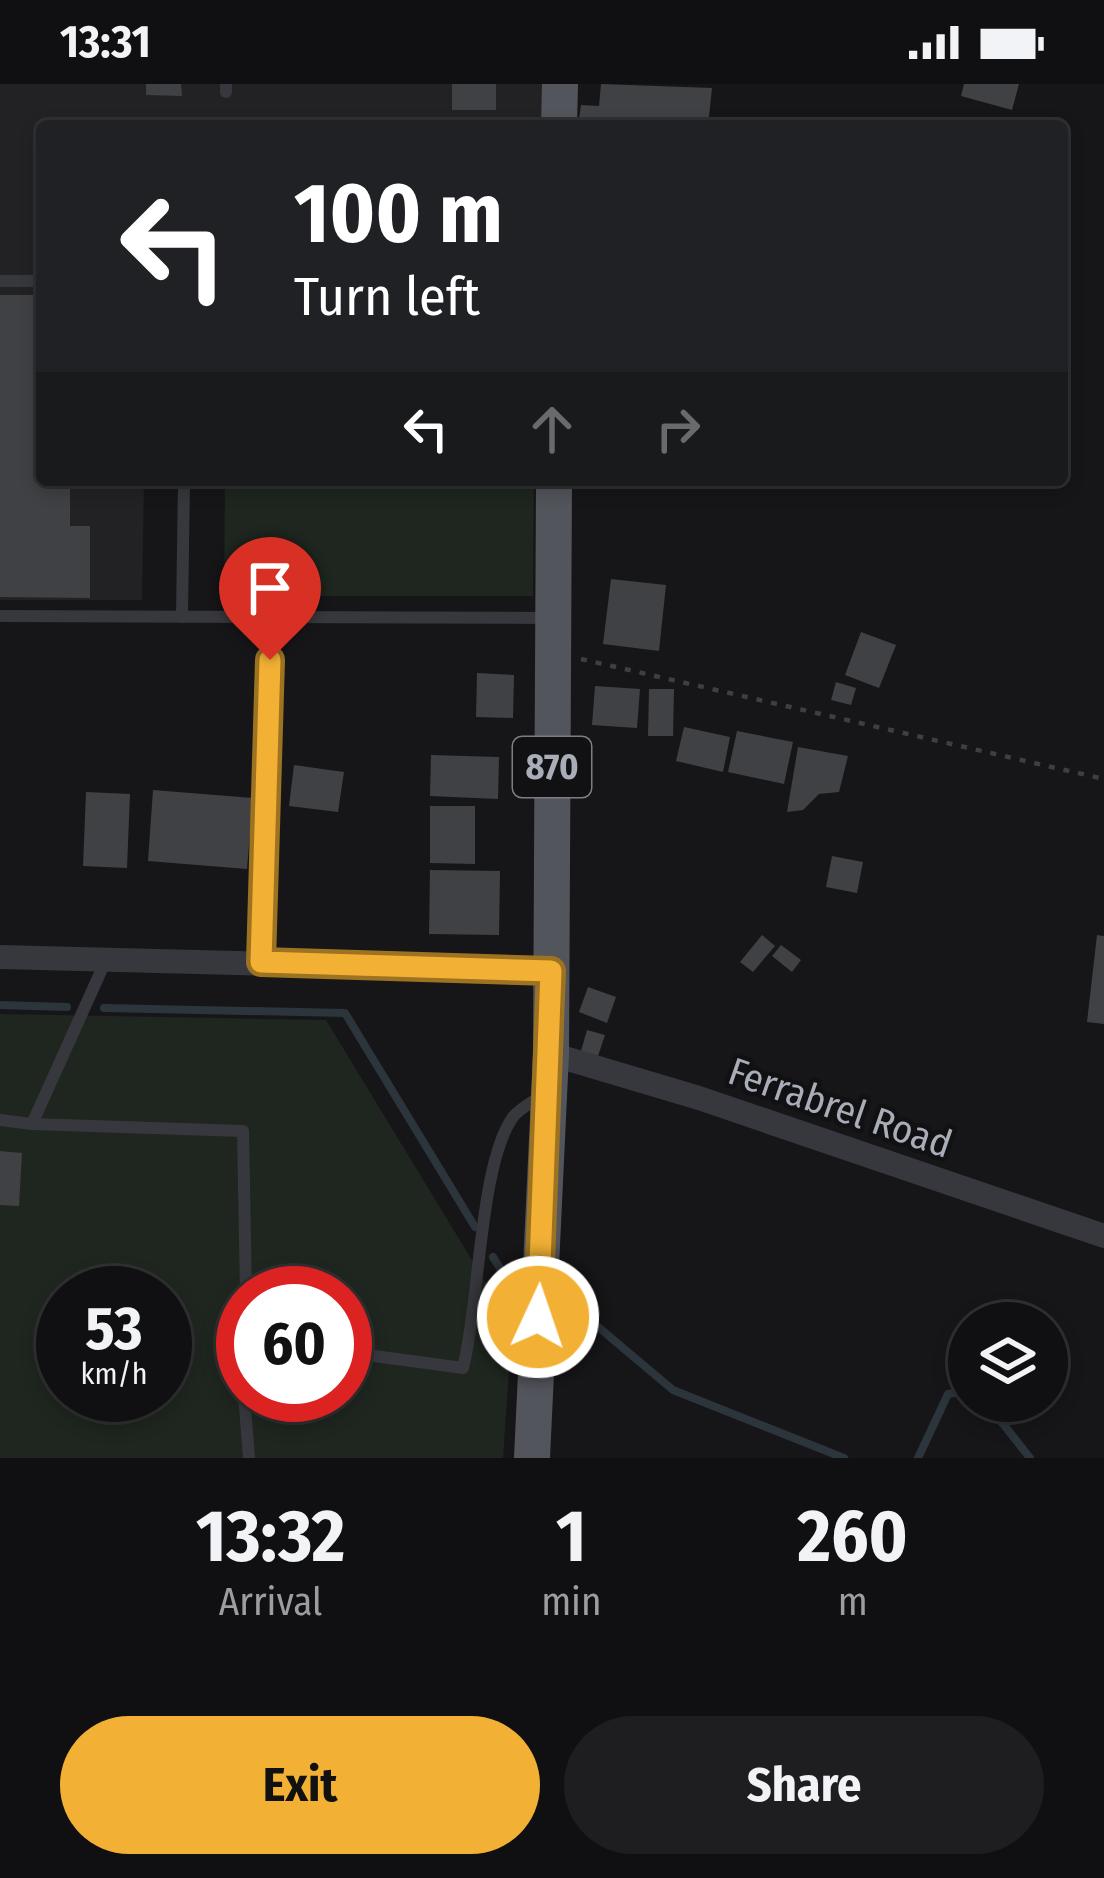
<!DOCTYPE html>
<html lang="en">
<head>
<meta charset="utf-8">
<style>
  body { margin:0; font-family:"Fira Sans Condensed",sans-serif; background:#1e1e20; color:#f1f3f6; height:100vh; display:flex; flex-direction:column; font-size:45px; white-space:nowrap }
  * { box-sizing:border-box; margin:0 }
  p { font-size:39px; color:#9c9d9f }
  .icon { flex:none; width:66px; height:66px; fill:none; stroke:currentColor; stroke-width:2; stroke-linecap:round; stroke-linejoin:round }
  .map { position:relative; height:1374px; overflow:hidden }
  .side { display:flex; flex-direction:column; background:#101012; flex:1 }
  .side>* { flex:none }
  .hud { position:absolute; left:36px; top:36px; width:1032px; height:366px; border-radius:12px; box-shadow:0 6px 18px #0003,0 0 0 3px #303032; background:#202124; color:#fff; overflow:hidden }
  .fabs { position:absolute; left:948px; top:1218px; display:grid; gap:24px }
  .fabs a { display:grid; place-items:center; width:120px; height:120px; border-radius:50%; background:#101012; box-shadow:0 6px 18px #0003,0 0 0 3px #303032; font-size:60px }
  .speed { position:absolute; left:36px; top:1182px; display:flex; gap:24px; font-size:60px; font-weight:700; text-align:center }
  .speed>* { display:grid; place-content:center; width:156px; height:156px; border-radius:50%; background:#101012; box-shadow:0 6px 18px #0003,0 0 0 3px #303032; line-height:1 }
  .speed small { font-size:30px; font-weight:400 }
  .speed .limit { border:18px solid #d22; background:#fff; color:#111 }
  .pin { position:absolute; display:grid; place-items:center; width:102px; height:102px; color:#fff; margin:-123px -51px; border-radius:50% 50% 50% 0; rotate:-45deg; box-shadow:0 0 12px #0007 }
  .pin .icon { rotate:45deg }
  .me { position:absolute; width:132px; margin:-66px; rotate:3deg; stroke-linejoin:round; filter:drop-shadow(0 0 9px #0008) }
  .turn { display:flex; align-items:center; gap:42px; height:252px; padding:0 60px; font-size:54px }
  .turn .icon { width:156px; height:156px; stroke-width:2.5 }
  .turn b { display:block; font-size:84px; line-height:102px }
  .lanes { display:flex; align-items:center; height:114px; padding:0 60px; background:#0003; justify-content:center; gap:60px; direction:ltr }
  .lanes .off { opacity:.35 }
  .eta { display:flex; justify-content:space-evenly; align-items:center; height:204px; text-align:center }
  .eta b { font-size:72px; font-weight:700; line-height:84px }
  .action { display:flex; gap:24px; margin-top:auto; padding:24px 60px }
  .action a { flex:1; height:138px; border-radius:72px; background:#f2b134; color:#111; font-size:48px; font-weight:700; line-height:138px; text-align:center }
  .action a+a { background:#1e1e20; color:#f1f3f6 }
  .status { display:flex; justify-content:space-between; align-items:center; height:84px; padding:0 60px; background:#101012; direction:ltr }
  .status svg { height:33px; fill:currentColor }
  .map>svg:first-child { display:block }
  .built { fill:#222225 }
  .green { fill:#1e261f; fill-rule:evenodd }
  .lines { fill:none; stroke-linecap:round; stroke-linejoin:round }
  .stream { stroke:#2c353c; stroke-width:8 }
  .building { fill:#404145 }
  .path { stroke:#3d3f44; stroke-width:4.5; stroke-dasharray:6 9; stroke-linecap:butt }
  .service { stroke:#37383d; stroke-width:12 }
  .minor { stroke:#37383d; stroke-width:24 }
  .primary { stroke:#53555c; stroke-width:36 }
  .route-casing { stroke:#9d7322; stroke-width:30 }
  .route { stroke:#f2b134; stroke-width:21 }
  .labels { text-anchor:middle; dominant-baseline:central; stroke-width:9; stroke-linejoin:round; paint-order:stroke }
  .shield { fill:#111113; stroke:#7b7e86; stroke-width:3 }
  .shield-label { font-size:36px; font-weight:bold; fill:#a8adb8 }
  .street-label { font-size:39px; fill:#a8adb8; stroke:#111113 }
</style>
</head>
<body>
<div class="status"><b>13:31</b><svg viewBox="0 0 49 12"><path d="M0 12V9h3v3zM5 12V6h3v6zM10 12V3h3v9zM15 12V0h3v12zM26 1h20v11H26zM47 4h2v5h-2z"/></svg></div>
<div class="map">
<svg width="1104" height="1374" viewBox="0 0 1104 1374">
  <rect width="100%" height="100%" fill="#161618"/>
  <path class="built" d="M 0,0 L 543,0 L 542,42 L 42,42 L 42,396 L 144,396 L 142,516 L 0,516 Z"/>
  <g class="green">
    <path d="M 225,396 L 534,396 L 533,512 L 224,512 Z"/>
    <path d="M 0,930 L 326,936 L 512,1242 L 503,1374 L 0,1374 ZM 63,1209 L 165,1209 L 165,1311 L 63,1311 ZM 243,1209 L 345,1209 L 345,1311 L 243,1311 Z"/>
  </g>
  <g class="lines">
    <g class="stream">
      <path d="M 0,921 L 67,923"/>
      <path d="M 104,924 L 345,929 L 475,1143"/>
      <path d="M 493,1173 L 517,1211 L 530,1214"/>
      <path d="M 550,1219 L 578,1226 L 673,1306 L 844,1374"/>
      <path d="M 985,1317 L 1030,1374"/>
      <path d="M 918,1374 L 948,1310 L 969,1307"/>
    </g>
  </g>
  <g class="building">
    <path d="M 146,0 L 181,0 L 182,12 L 146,11 Z"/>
    <rect x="452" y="0" width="44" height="26"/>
    <path d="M 601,0 L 712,4 L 708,42 L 604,35 L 603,42 L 578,42 L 581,21 L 599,22 Z"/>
    <path d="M 964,0 L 1019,0 L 1012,26 L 961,12 Z"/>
    <path d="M 173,34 L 173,42 L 80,42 L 80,35 Z"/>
    <path d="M 0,211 L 42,211 L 42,396 L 70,396 L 70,442 L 90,442 L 90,514 L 0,513 Z"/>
    <path d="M 611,495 L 666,501 L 659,567 L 603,560 Z"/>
    <path d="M 861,548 L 896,561 L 879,604 L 845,591 Z"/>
    <path d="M 477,589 L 514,591 L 513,634 L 476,633 Z"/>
    <path d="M 836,598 L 856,604 L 851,621 L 831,616 Z"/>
    <path d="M 595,602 L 640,605 L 637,644 L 592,641 Z"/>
    <path d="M 649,605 L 674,605 L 673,652 L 648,652 Z"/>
    <path d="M 684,643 L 730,653 L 723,688 L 676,677 Z"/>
    <path d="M 737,647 L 793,658 L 784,700 L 728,688 Z"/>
    <path d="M 798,663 L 848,672 L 839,708 L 819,710 L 803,726 L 787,728 Z"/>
    <path d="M 431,671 L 499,673 L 498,715 L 430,712 Z"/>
    <path d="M 294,681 L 344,688 L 338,728 L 289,722 Z"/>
    <path d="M 153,706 L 253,714 L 247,785 L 148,777 Z"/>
    <path d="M 86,708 L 130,710 L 127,784 L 83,782 Z"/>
    <path d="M 430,722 L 475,722 L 475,780 L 430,779 Z"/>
    <path d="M 832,772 L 863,778 L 857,809 L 826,803 Z"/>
    <path d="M 430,786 L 500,787 L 499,851 L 429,850 Z"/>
    <path d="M 762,851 L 775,862 L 753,888 L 740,878 Z"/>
    <path d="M 1097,851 L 1104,852 L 1104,940 L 1087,938 Z"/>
    <path d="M 781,861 L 801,876 L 792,888 L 772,872 Z"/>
    <path d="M 588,903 L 616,913 L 607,939 L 579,928 Z"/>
    <path d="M 587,946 L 605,951 L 598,972 L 581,967 Z"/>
    <path d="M 0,1067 L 22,1069 L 19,1122 L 0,1121 Z"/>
  </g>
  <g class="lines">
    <path class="path" d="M 581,575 L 1104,695"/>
    <g class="service">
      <path d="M 226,8 L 226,0"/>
      <path d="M 0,197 L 42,197"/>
      <path d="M 0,532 L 551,534"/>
      <path d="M 182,533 L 184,396"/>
      <path d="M 261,878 L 271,533"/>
      <path d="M 0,1036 L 32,1040 L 106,876"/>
      <path d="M 32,1040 L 243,1047 L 246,1209"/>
      <path d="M 243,1250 L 238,1287 L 243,1307"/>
      <path d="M 345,1268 L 463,1284 C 480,1218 479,1081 513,1033 C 520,1024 534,1017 544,1010"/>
      <path d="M 244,1311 L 249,1374"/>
    </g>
    <g class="minor">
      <path d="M 0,873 L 551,887"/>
      <path d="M 551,970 L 699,1014 L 1104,1152"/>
    </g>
    <g class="primary">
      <path d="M 559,42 L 560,0"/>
      <path d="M 532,1374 L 551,970 L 554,396"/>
    </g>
  </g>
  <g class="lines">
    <defs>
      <path id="route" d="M 270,576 L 261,878 L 551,887 L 538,1233"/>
    </defs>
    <use href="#route" class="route-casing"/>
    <use href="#route" class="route"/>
  </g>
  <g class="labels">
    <rect class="shield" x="513" y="653" width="78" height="60" rx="9"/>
    <g class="shield-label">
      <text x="552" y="683">870</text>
    </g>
    <g class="street-label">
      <text transform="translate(840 1024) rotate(19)">Ferrabrel Road</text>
    </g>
  </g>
</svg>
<div class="fabs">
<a><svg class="icon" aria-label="layers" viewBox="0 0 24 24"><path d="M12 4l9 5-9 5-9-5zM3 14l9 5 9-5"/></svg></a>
</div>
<div class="speed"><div>53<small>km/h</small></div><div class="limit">60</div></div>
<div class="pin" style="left:270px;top:576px;background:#d93025"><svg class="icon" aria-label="arrive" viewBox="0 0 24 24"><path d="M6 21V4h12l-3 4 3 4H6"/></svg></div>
<svg class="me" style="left:538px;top:1233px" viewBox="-20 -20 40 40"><circle r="17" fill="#f2b134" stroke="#fff" stroke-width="3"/><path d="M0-11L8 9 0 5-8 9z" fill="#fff"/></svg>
<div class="hud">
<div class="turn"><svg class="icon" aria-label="left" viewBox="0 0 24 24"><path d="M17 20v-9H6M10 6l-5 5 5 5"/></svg><div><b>100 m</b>Turn left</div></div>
<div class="lanes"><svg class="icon" aria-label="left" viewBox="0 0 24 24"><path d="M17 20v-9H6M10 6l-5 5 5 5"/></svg><svg class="icon off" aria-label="ahead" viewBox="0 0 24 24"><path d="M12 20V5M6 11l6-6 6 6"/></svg><svg class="icon off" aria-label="right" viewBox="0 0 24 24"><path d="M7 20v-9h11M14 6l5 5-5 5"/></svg></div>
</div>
</div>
<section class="side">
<div class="eta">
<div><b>13:32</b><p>Arrival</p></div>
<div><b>1</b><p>min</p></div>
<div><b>260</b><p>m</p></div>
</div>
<div class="action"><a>Exit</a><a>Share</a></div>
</section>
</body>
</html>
